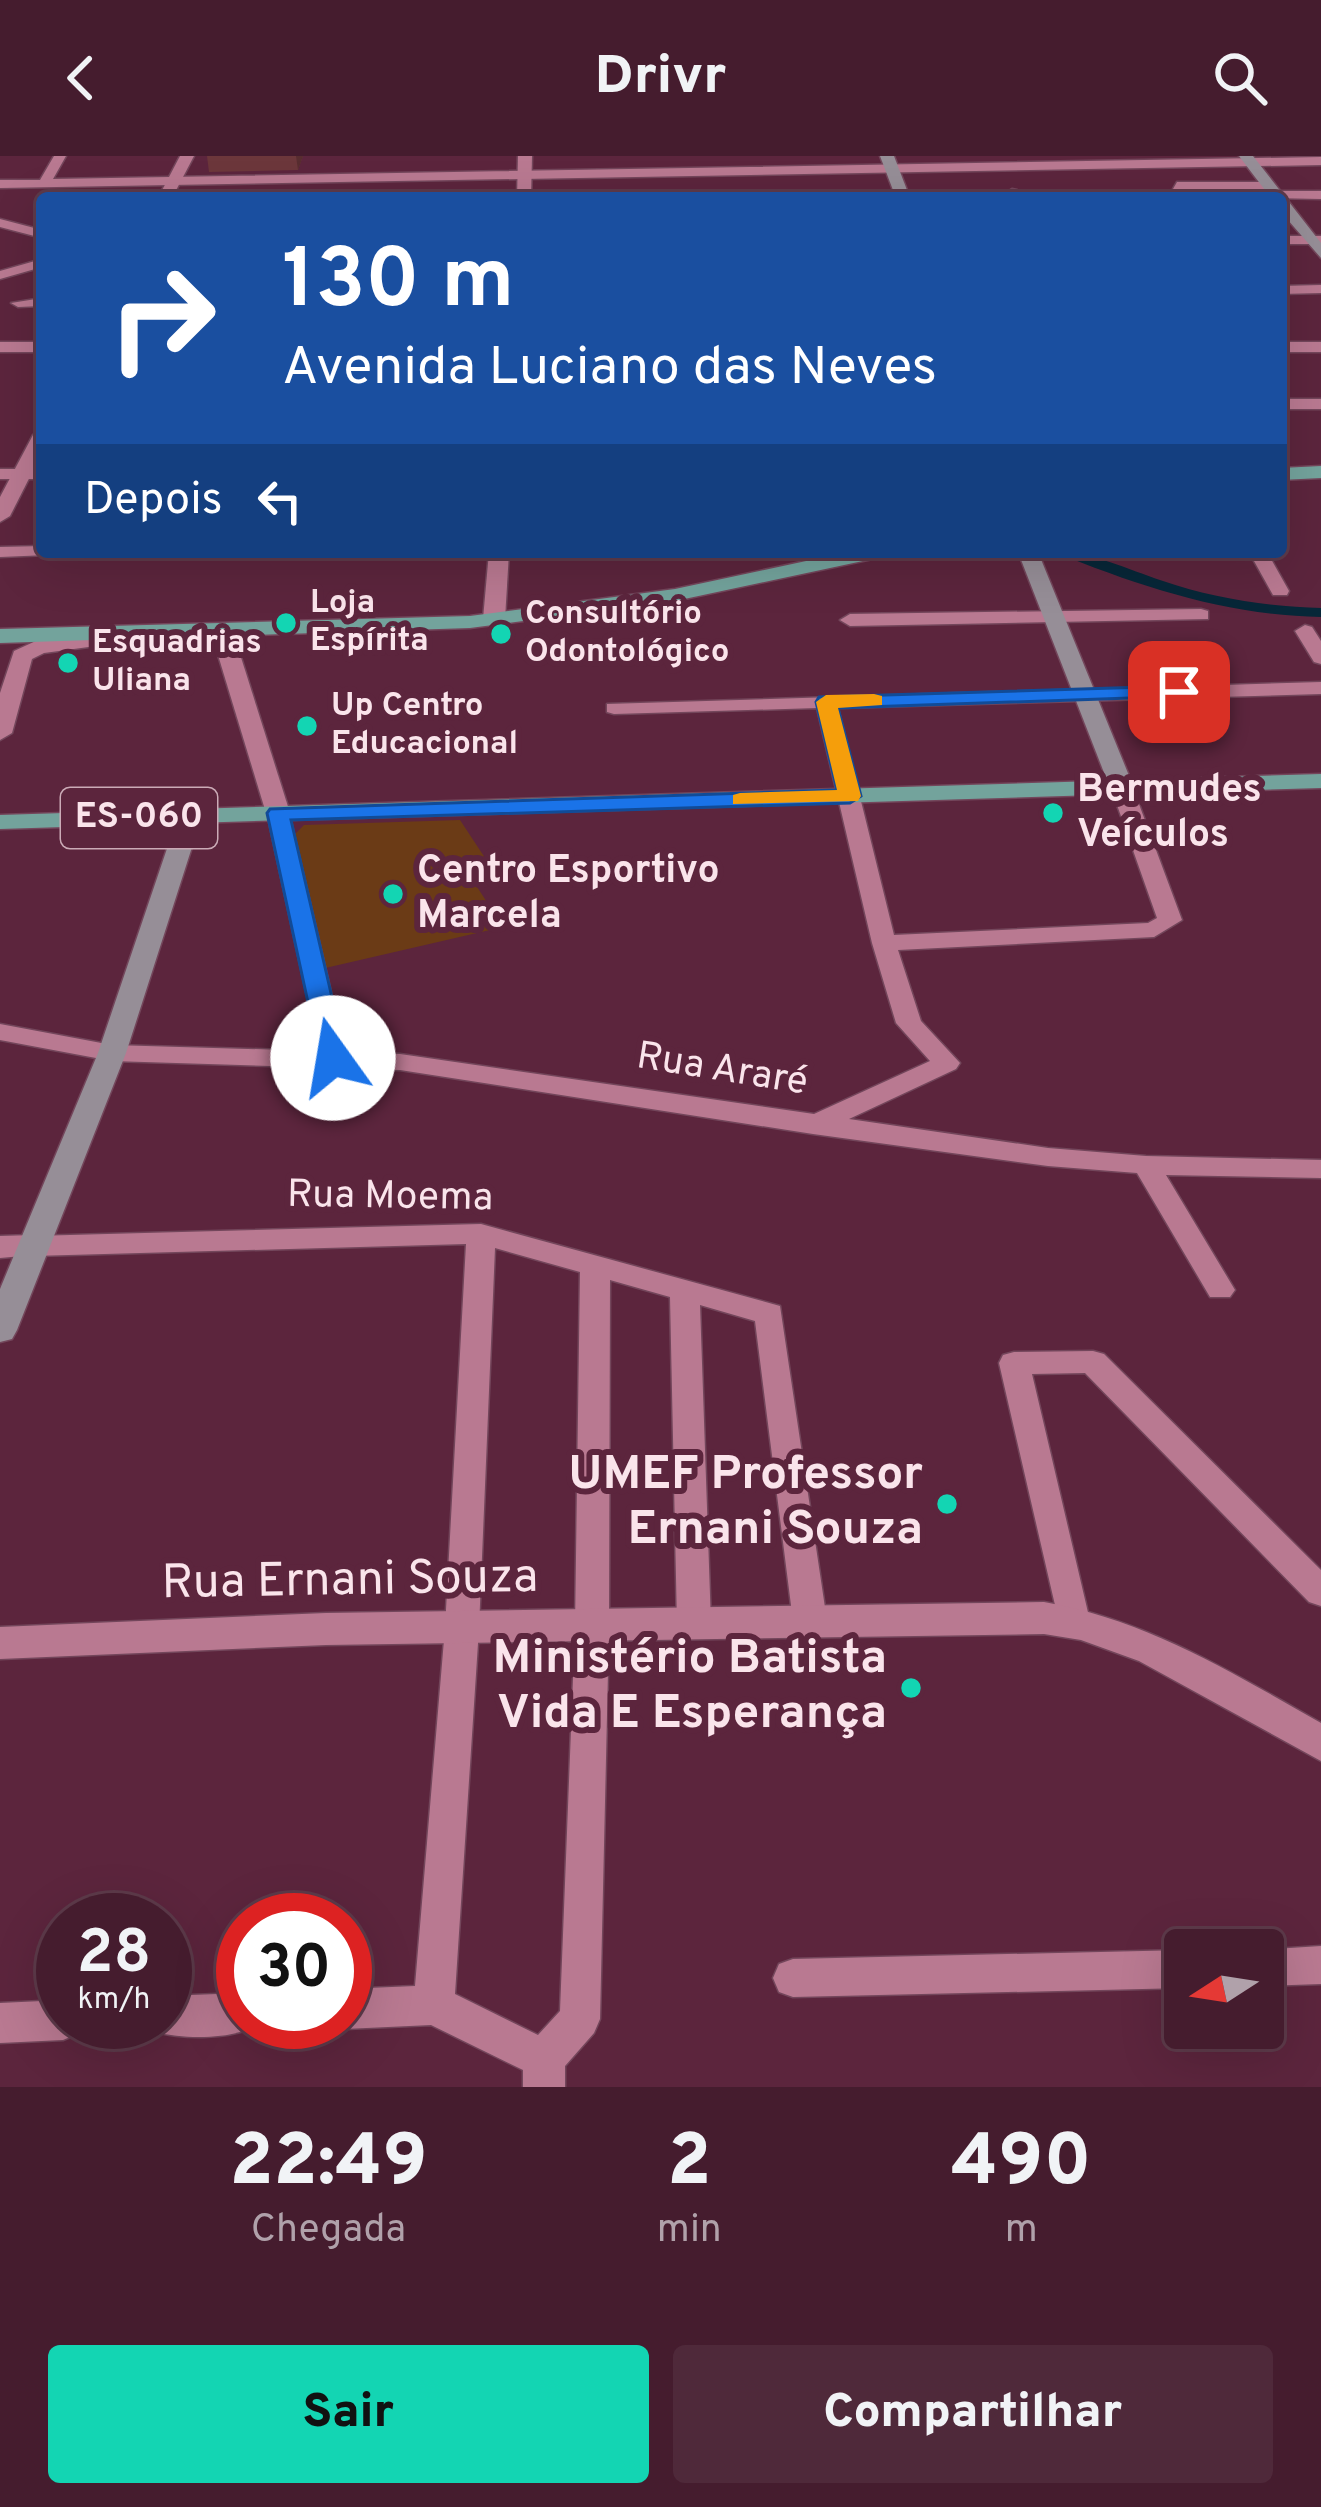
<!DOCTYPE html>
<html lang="pt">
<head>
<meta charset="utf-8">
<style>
  body { margin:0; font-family:Overpass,sans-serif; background:#4f293a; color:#f1f3f6; height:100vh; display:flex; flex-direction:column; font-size:45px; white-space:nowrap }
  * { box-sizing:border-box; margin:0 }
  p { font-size:39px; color:#b0a1aa }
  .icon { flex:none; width:66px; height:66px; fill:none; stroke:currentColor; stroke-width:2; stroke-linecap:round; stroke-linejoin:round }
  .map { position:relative; height:1931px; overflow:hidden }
  .side { display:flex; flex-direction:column; background:#451c2e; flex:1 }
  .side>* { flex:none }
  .banner { position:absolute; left:36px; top:36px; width:1251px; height:366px; border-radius:12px; box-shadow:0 12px 48px #0002,0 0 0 3px #5d3a4a; background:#1a4fa0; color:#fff; overflow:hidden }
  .needle { width:78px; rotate:258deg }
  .fabs { position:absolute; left:1164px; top:1773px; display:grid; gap:24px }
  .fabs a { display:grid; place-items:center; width:120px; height:120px; border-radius:12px; background:#451c2e; box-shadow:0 12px 48px #0002,0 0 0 3px #5d3a4a; font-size:60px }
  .speed { position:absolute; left:36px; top:1737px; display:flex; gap:24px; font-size:60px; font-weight:700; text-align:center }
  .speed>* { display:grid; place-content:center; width:156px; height:156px; border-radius:50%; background:#451c2e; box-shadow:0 12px 48px #0002,0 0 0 3px #5d3a4a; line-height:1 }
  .speed small { font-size:30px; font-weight:400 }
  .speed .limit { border:18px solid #d22; background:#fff; color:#111 }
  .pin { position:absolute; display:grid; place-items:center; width:102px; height:102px; color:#fff; margin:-51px; border-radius:24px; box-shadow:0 6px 18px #0006 }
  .me { position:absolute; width:132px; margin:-66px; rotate:347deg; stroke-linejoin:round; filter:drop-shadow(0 0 9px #0008) }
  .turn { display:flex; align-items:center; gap:42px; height:252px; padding:0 48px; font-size:54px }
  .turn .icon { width:156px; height:156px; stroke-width:2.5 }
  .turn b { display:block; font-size:84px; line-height:102px }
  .then { display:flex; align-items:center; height:114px; padding:0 48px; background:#0003; gap:24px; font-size:45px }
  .eta { display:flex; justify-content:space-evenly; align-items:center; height:204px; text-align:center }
  .eta b { font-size:72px; font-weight:800; line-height:84px }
  .button { display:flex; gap:24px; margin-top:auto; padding:24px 48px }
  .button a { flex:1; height:138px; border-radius:12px; background:#13d5b3; color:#111; font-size:48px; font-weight:800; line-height:138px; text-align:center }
  .button a+a { background:#4f293a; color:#f1f3f6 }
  header { display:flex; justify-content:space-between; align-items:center; height:156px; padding:0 48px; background:#451c2e; font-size:54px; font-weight:800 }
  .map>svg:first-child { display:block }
  .green { fill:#6b3b16 }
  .water { fill:#072738 }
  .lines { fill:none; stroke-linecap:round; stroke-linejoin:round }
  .minor-casing { stroke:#73465b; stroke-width:3 }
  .tertiary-casing { stroke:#73465b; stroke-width:3 }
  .secondary-casing { stroke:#73465b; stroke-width:3 }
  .primary-casing { stroke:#73465b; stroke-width:3 }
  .minor { fill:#b97991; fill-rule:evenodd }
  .tertiary { fill:#b97991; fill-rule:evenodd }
  .secondary { fill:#968e97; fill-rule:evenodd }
  .primary { fill:#73a39c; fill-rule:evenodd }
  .wall { fill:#6c373b }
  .shaded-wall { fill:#582d30 }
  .route { fill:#1a73e8; stroke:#114b97; stroke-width:3 }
  .slow { fill:#f59e0b }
  .poi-dot { fill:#13d5b3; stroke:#5c253d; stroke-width:4.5 }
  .labels { text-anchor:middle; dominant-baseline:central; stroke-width:12; stroke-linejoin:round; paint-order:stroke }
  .far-poi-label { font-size:33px; font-weight:bold; fill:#fae4eb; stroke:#5c253d; text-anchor:start }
  .shield { fill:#5c253d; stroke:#cbabb7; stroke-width:3 }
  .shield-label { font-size:36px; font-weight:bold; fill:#fae4eb }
  .poi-label { font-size:39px; font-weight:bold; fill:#fae4eb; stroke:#5c253d; text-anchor:start }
  .street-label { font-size:39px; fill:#fae4eb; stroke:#5c253d }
  .near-poi-label { font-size:48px; font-weight:bold; fill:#fae4eb; stroke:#5c253d; text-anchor:end }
  .near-street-label { font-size:48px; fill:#fae4eb; stroke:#5c253d }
</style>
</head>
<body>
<header><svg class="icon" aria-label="back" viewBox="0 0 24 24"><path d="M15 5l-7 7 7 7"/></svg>Drivr<svg class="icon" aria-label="search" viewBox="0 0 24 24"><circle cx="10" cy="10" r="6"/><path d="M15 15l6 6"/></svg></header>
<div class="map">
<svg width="1321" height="1931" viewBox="0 0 1321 1931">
  <rect width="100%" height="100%" fill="#5c253d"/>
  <path class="green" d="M 460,664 L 493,714 L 470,720 L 503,771 L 321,813 L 293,680 L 304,669 Z"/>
  <path class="water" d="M 1054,396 C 1094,396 1126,413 1163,425 C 1213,442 1268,451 1321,452 L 1321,461 C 1225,459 1142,431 1054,396 Z"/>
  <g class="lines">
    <defs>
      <g id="minor">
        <path d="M 54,0 L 66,0 L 53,23 L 1321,1 L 1321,9 L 0,32 L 0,24 L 40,24 Z"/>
        <path d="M 1177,26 L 1268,26 L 1274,30 L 1268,34 L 1173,33 Z"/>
        <path d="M 1012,33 L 1017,34 L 1020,42 L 1008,42 L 1006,37 Z"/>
        <path d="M 1276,35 L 1321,35 L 1321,43 L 1271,42 Z"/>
        <path d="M 0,63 L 42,74 L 42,82 L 0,71 Z"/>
        <rect x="1281" y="80" width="40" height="8"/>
        <path d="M 42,103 L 42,111 L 0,123 L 0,115 Z"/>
        <path d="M 1321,129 L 1321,137 L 1281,138 L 1281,130 Z"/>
        <path d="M 42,142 L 42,150 L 18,151 L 11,147 Z"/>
        <rect x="0" y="186" width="42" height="10"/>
        <rect x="1281" y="186" width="40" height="10"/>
        <rect x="1281" y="243" width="40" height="10"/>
        <rect x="0" y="313" width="42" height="10"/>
        <path d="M 42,390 L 42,396 L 50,396 L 48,399 L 0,401 L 0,391 Z"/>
        <path d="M 1249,396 L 1267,396 L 1289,435 L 1287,439 L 1273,439 Z"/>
        <path d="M 1201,453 L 1208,455 L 1208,463 L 850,470 L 840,464 L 850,458 Z"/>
        <path d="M 1305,469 L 1312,471 L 1321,485 L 1321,508 L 1314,506 L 1295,475 Z"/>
        <path d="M 1321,526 L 1321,538 L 838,552 L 894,779 L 1148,767 L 1157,762 L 1111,632 L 1122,625 L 1133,632 L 1182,764 L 1154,781 L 898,794 L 921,865 L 960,907 L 956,913 L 849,963 L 1048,992 L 1146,1000 L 1321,1004 L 1321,1022 L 1166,1019 L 1235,1134 L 1230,1141 L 1210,1141 L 1137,1017 L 1048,1010 L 813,978 L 400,914 L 112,905 L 0,884 L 0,868 L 112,889 L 319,895 L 267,657 L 278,650 L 289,657 L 345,896 L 400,898 L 814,958 L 930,905 L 896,867 L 872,787 L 817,552 L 614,558 L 607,556 L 607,548 Z"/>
        <path d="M 481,1068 L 780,1150 L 827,1465 L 822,1475 L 810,1479 L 798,1475 L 793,1465 L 755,1165 L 700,1149 L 711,1468 L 706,1478 L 694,1482 L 682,1478 L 677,1468 L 670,1141 L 610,1124 L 609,1472 L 600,1863 L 594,1877 L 565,1910 L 565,1931 L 523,1931 L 523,1914 L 431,1869 L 345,1873 L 330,1866 L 345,1866 L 345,1833 L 415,1830 L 445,1472 L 466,1088 L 33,1100 L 23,1097 L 19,1090 L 23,1083 L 33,1080 ZM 495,1092 L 580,1116 L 575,1472 L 560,1855 L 538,1879 L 455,1838 L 479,1472 Z"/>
        <path d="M 1093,1195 L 1104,1198 L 1321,1414 L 1321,1450 L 1309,1446 L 1085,1217 L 1032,1218 L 1090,1465 L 1085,1475 L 1073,1479 L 1061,1475 L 999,1207 L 1003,1199 L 1014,1196 Z"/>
        <path d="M 1321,1790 L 1321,1828 L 1263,1830 L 1263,1794 L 1258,1794 Z"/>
        <path d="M 1185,1794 L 1185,1832 L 793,1841 L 779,1836 L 773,1822 L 779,1808 L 793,1803 Z"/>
        <path d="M 243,1837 L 243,1866 L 259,1866 C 240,1885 176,1884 151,1874 L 147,1866 L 165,1866 L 165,1840 Z"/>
        <path d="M 63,1844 L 63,1866 L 83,1866 L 77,1878 L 63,1884 L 0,1887 L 0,1847 Z"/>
      </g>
      <g id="tertiary">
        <path d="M 180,0 L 194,0 L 172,42 L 158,42 Z"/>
        <path d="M 518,0 L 532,0 L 531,42 L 517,42 Z"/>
        <path d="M 42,273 L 42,297 L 10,360 L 0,366 L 0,341 L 33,279 Z"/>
        <path d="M 489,396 L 509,396 L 505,463 L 494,469 L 483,463 Z"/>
        <path d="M 222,469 L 233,476 L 290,657 L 287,662 L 269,662 L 266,657 L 211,476 Z"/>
        <path d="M 140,471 L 151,478 L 148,483 L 44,497 L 32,503 L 12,577 L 0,584 L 0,537 L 14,495 L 38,484 Z"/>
        <path d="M 33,1079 L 44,1082 L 49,1090 L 44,1098 L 0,1102 L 0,1080 Z"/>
        <path d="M 1044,1446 C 1147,1464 1231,1516 1321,1567 L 1321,1605 L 1139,1505 L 1081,1484 L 1044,1478 L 326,1489 L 0,1503 L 0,1471 L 326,1457 Z"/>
      </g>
      <g id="secondary">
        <path d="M 880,0 L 894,0 L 910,42 L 896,42 Z"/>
        <path d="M 1239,0 L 1253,0 L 1321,87 L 1321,102 L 1281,56 L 1281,42 L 1271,42 Z"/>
        <path d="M 1018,396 L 1038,396 L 1134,632 L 1131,637 L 1122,639 L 1110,632 Z"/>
        <path d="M 190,653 L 202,660 L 126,897 L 17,1174 L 12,1183 L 0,1186 L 0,1133 L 98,897 L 178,660 Z"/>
      </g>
      <g id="primary">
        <path d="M 1321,310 L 1321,322 L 1281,324 L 1281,312 Z"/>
        <path d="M 848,396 L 887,396 L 877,402 L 675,445 L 470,472 L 0,487 L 0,473 L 470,460 L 675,433 Z"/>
        <path d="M 1321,618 L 1321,632 L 0,673 L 0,659 Z"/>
      </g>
    </defs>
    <use href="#minor" class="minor-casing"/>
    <use href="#tertiary" class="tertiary-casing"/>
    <use href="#secondary" class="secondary-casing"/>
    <use href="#primary" class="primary-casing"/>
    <use href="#minor" class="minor"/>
    <use href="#tertiary" class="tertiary"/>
    <use href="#secondary" class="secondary"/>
    <use href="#primary" class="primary"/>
  </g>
  <path class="wall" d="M 207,0 L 303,0 L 298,14 L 209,16 Z"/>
  <path class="shaded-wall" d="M 296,0 L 303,0 L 298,14 Z"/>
  <path class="route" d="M 1179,530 L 1187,532 L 1187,540 L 838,552 L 861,640 L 850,647 L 291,664 L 346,902 L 333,910 L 320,902 L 267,657 L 270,653 L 837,634 L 816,546 L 819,541 Z"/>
  <path class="slow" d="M 874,538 L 882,540 L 882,549 L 838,552 L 861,640 L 858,645 L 733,648 L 733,639 L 740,637 L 837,634 L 816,546 L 826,539 Z"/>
  <g class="poi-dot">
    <circle cx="286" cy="467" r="12"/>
    <circle cx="501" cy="478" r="12"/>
    <circle cx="68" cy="507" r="12"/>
    <circle cx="307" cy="570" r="12"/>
    <circle cx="1053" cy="657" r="12"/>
    <circle cx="393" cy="738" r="12"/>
    <circle cx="947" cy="1348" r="12"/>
    <circle cx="911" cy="1532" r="12"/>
  </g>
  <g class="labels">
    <g class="far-poi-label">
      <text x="310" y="448">Loja<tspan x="310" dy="38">Espírita</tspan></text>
      <text x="525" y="459">Consultório<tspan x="525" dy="38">Odontológico</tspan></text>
      <text x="92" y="488">Esquadrias<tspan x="92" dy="38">Uliana</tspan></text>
      <text x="331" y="551">Up Centro<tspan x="331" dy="38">Educacional</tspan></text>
    </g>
    <rect class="shield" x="61" y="632" width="156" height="60" rx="9"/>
    <g class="shield-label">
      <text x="139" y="662">ES-060</text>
    </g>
    <g class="poi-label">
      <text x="1077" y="635">Bermudes<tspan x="1077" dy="45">Veículos</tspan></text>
      <text x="417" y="716">Centro Esportivo<tspan x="417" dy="45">Marcela</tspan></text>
    </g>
    <g class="street-label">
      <text transform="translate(722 915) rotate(9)">Rua Araré</text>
      <text transform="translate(390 1042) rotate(1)">Rua Moema</text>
    </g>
    <g class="near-poi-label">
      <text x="923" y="1320">UMEF Professor<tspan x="923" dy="55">Ernani Souza</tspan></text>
      <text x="887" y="1504">Ministério Batista<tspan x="887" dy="55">Vida E Esperança</tspan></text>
    </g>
    <g class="near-street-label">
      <text transform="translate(350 1426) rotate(-1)">Rua Ernani Souza</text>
    </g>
  </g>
</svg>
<div class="fabs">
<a><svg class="needle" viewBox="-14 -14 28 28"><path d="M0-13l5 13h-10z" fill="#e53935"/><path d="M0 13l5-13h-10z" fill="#b0a1aa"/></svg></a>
</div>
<div class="speed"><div>28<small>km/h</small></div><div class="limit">30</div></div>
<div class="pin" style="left:1179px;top:536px;background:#d93025"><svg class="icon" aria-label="arrive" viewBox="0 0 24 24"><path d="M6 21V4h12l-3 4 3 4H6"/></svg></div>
<svg class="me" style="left:333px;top:902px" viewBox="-20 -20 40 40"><circle r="19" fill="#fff"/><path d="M0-13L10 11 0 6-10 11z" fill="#1a73e8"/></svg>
<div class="banner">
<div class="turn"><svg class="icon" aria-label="right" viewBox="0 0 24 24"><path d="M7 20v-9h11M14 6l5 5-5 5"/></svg><div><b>130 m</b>Avenida Luciano das Neves</div></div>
<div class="then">Depois<svg class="icon" aria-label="left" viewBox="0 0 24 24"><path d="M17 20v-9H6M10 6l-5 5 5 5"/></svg></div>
</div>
</div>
<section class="side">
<div class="eta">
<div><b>22:49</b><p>Chegada</p></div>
<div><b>2</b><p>min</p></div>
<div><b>490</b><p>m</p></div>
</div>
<div class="button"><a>Sair</a><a>Compartilhar</a></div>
</section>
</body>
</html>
